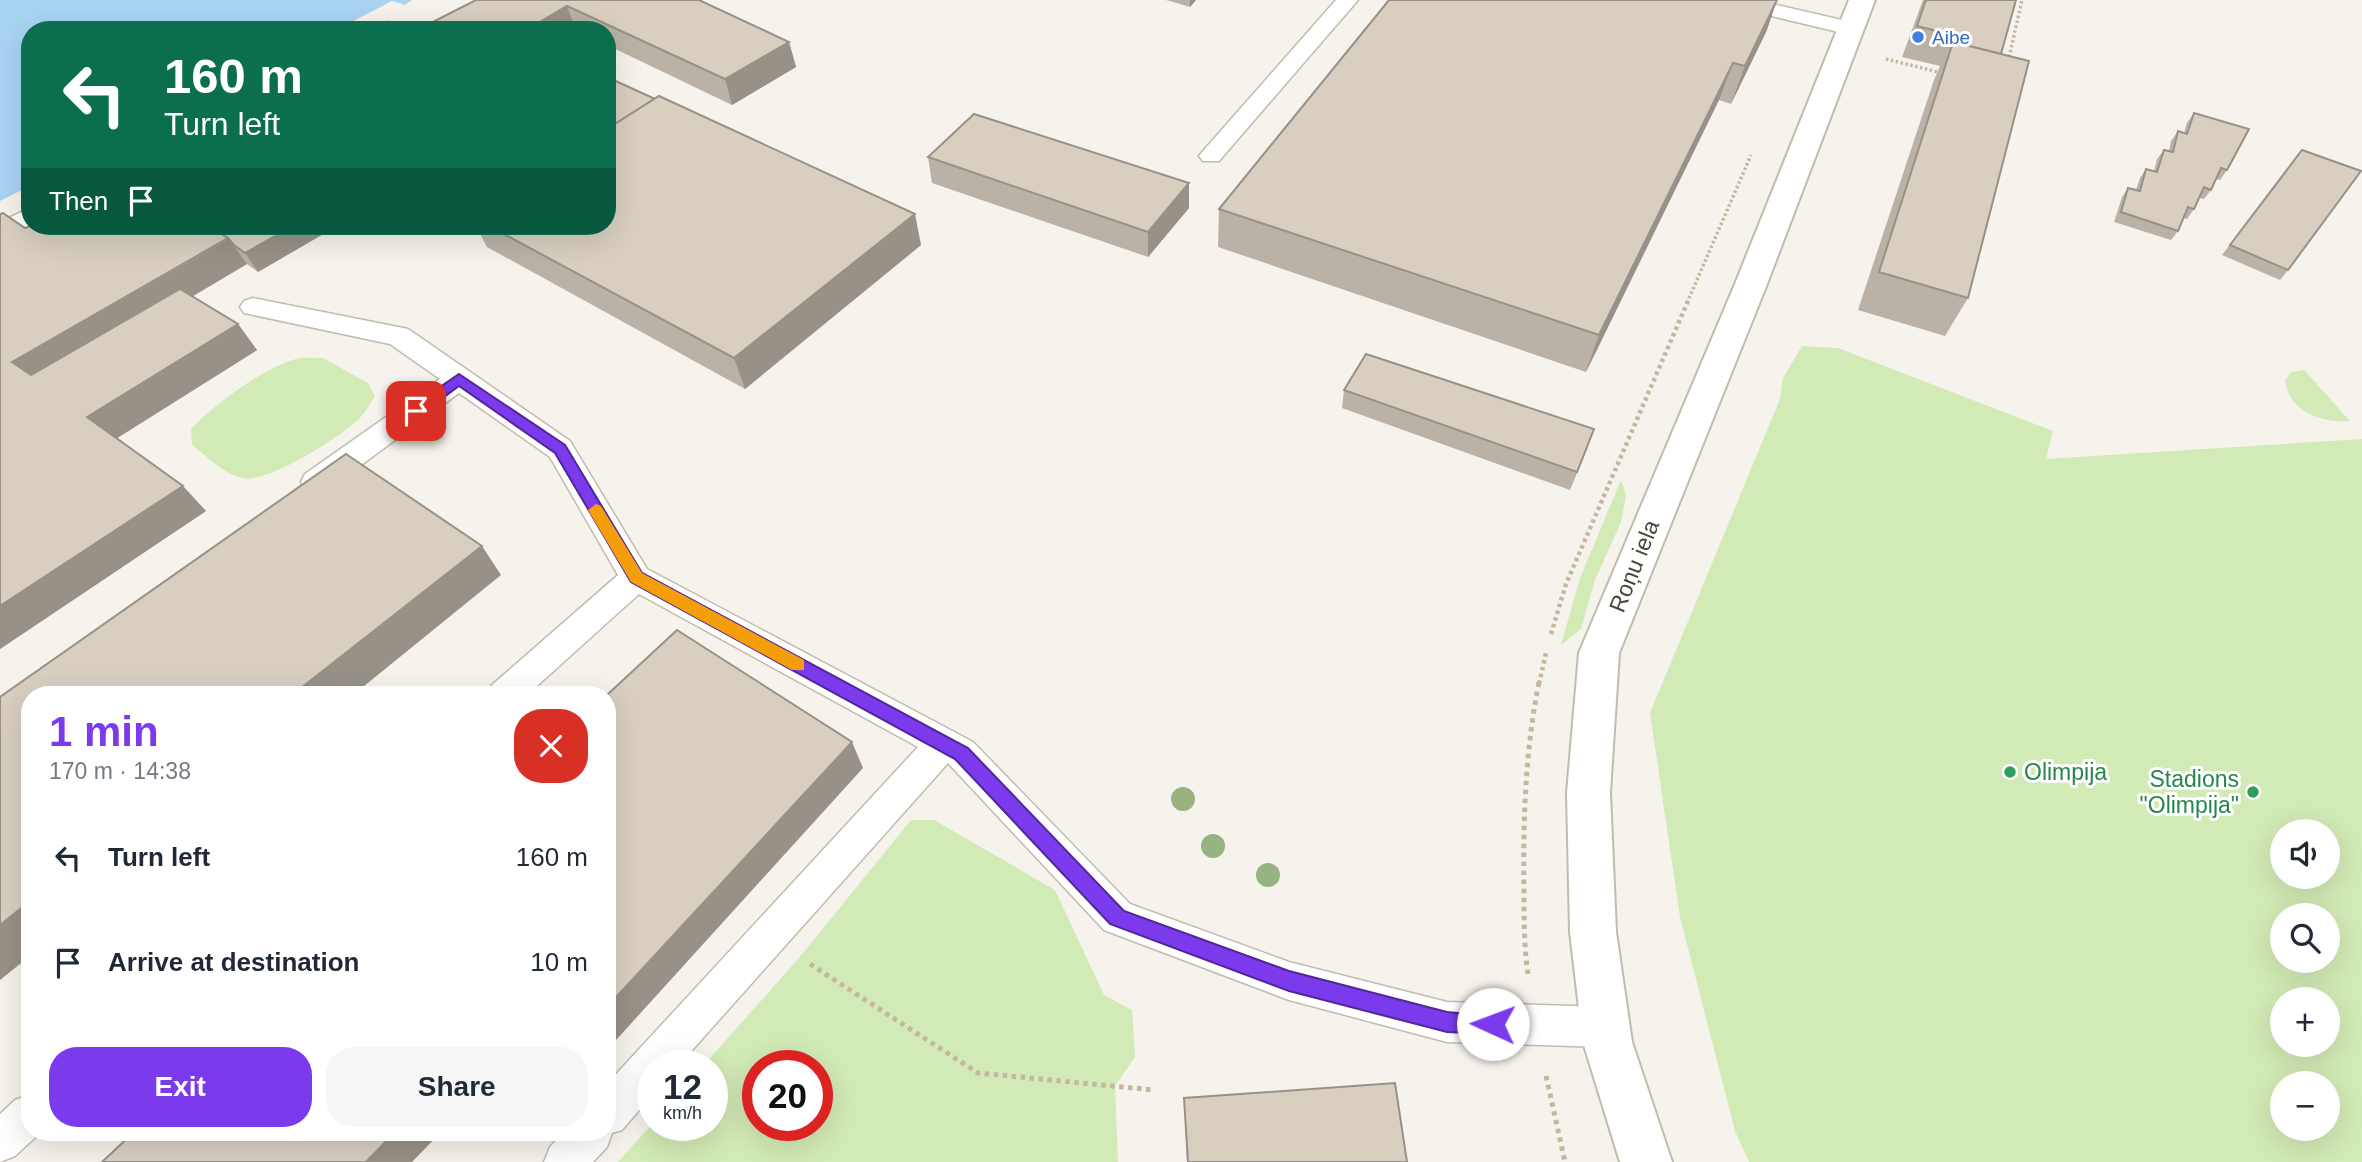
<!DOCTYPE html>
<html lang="en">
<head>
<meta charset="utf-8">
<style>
  body { margin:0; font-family:Arial,sans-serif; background:#f6f6f7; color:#1f2937; height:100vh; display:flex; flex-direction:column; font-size:26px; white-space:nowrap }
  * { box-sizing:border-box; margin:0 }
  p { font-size:23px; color:#747a83 }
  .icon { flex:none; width:38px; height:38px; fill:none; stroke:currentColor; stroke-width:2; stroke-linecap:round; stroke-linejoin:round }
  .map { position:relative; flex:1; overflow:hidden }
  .panel { position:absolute; left:21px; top:686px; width:595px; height:455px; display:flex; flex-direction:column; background:#fff; border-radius:28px; box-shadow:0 7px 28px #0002 }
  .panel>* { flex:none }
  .guide { position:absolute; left:21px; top:21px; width:595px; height:214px; border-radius:28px; box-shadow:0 7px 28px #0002; background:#0b6e4f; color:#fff; overflow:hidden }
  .fabs { position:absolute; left:2270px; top:819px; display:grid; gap:14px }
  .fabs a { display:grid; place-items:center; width:70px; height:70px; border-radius:50%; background:#fff; box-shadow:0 7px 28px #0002; font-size:35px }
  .speed { position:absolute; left:637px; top:1050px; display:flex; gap:14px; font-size:35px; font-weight:700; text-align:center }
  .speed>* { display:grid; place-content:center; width:91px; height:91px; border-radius:50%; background:#fff; box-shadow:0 7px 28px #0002; line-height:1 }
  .speed small { font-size:18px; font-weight:400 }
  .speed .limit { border:10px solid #d22; background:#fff; color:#111 }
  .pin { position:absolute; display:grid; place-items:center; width:60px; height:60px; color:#fff; margin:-30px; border-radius:14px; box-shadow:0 4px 10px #0006 }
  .me { position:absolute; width:77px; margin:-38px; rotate:272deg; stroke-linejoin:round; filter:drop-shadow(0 0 5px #0008) }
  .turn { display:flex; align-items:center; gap:24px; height:147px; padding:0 28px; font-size:32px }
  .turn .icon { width:91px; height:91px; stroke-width:2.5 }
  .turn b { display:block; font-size:49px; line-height:60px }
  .then { display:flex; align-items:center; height:66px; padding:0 28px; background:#0003; gap:14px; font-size:26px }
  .round { display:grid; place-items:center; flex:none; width:74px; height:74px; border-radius:28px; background:#f6f6f7 }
  .summary { display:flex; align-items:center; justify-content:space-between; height:119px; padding:0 28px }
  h1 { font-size:42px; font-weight:700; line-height:52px; color:#7c3aed }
  .action { display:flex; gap:14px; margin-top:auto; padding:14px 28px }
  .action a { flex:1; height:80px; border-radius:28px; background:#7c3aed; color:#fff; font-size:28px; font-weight:700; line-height:80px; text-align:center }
  .action a+a { background:#f6f6f7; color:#1f2937 }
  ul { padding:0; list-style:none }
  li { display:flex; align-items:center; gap:21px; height:105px; padding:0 28px }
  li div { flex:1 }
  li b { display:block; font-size:26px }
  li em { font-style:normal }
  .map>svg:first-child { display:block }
  .green { fill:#d2eab5; fill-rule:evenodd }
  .water { fill:#a9d4f2 }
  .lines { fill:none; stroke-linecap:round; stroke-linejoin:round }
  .lane-casing { stroke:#c2bbae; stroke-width:3 }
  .street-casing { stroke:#c2bbae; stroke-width:4 }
  .path-far2 { stroke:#c4b79f; stroke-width:3.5; stroke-dasharray:2.5 2.5; stroke-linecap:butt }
  .path-far1 { stroke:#c4b79f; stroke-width:4.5; stroke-dasharray:3.5 3.5; stroke-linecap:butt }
  .path { stroke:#c4b79f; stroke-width:5; stroke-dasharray:4.5 4.5; stroke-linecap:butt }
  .lane { fill:#fff; fill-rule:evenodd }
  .street { fill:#fff; fill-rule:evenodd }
  .tree { fill:#97b381 }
  .wall { fill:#bab2a6 }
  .shaded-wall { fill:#979187 }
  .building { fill:#d8cfc1; stroke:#979187; stroke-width:2 }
  .route { fill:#7c3aed; stroke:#51269a; stroke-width:2 }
  .slow { fill:#f59e0b }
  .shop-dot { fill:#3f7fe0; stroke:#fff; stroke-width:2.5 }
  .leisure-dot { fill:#2e9e5b; stroke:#fff; stroke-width:2.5 }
  .labels { text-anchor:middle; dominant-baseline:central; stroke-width:6; stroke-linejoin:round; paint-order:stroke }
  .far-shop-label { font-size:19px; fill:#366cbe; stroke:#fff; text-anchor:start }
  .street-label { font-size:23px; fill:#4b4439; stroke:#fff }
  .leisure-label { font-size:23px; fill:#27864d; stroke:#fff; text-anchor:start }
</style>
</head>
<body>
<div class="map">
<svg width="2362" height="1162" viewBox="0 0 2362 1162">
  <rect width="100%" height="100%" fill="#f6f3ec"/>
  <g class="green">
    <path d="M 1802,346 L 1838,348 L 2053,431 L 2046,459 L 2362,439 L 2362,1162 L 1749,1162 L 1735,1131 L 1680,917 L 1650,713 L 1780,399 L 1783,378 ZM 2328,831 L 2328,877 L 2282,877 L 2282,831 ZM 2328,915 L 2328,961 L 2282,961 L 2282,915 ZM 2328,999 L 2328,1045 L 2282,1045 L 2282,999 ZM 2282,1083 L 2328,1083 L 2328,1129 L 2282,1129 Z"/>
    <path d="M 323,358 L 368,383 L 375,396 C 370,403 365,413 359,419 C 340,437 269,483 243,478 C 225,475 207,456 192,445 L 191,429 C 215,404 262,369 296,359 C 304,357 315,358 323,358 Z"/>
    <path d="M 2304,370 L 2350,421 C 2321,423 2290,412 2285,381 L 2291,372 Z"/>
    <path d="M 1621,480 L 1626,496 L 1621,522 L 1595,580 L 1581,629 L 1561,645 L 1580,578 Z"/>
    <path d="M 911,820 L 934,820 L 1055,890 L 1104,995 L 1132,1010 L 1135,1057 L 1115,1086 L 1118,1162 L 618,1162 L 653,1123 L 712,1125 L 712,1066 L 703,1066 L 799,958 ZM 758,1066 L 817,1066 L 817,1125 L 758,1125 Z"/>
  </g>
  <path class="water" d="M 0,0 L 412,0 L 405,5 L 392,1 L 336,30 L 30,30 L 30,186 L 0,201 Z"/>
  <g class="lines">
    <defs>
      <g id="lane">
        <path d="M 1336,0 L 1358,0 L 1219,161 L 1203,161 L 1199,156 L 1203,151 Z"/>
        <path d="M 1717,0 L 1755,0 L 1859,24 L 1862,29 L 1851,35 L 1721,4 Z"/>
        <path d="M 386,22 L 394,23 L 396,30 L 371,30 Z"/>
        <path d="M 30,208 L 31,226 L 0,240 L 0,222 Z"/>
        <path d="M 253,298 L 408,329 L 570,441 L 647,569 L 973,742 L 1130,904 L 1289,962 L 1447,1002 L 1605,1007 L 1619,1013 L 1625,1027 L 1619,1041 L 1605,1047 L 1447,1042 L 1289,1000 L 1104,930 L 948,763 L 678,1066 L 653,1066 L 653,1094 L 622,1130 L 612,1133 L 607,1147 L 593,1162 L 544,1162 L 550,1147 L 564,1132 L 607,1132 L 607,1084 L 918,747 L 639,594 L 527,695 L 487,695 L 492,685 L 618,575 L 550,457 L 459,393 L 327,490 L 316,493 L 305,490 L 301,482 L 305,474 L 440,379 L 390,344 L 244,313 L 240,307 L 244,301 Z"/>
        <path d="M 30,1095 L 30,1132 L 41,1132 L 15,1156 L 0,1162 L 0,1114 L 15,1100 Z"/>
      </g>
      <path id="street" d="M 1849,0 L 1875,0 L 1767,284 L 1619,653 L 1610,793 L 1616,932 L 1632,1042 L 1672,1162 L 1620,1162 L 1583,1042 L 1570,932 L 1567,793 L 1579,653 L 1735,284 Z"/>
    </defs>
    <use href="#lane" class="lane-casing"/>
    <use href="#street" class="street-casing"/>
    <g class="path-far2">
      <path d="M 1886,59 L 1942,73"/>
      <path d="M 2008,62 L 2022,0"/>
      <path d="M 1687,303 L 1751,155"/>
    </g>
    <g class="path-far1">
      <path d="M 1551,634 L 1566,584 L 1688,301"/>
      <path d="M 1539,684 L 1546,653"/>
    </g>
    <g class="path">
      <path d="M 810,964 L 978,1073 L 1154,1090"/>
      <path d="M 1528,974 C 1524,947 1524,920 1524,893 C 1523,821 1525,752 1539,682"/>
      <path d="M 1546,1076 L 1565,1162"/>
    </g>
    <use href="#lane" class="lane"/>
    <use href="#street" class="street"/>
  </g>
  <g class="tree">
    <circle cx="1183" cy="799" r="12"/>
    <circle cx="1213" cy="846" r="12"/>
    <circle cx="1268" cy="875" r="12"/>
  </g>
  <g class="wall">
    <path d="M 476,0 L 699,0 L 789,42 L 796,67 L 732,105 L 607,45 L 607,30 L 417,30 Z"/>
    <path d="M 1166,0 L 1196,0 L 1190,7 Z"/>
    <path d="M 1923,0 L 2016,0 L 2001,54 L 1968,298 L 1945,336 L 1858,310 L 1934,80 L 1940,66 L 1902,57 Z"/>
    <path d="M 1767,30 L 1731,104 L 1719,100 L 1586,372 L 1218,247 L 1219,209 Z"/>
    <path d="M 2194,113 L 2227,170 L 2220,180 L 2216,179 L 2211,190 L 2204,199 L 2199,198 L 2194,209 L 2187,219 L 2184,218 L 2178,231 L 2171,240 L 2114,222 L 2122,197 L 2128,188 L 2136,190 L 2140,178 L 2146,169 L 2154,171 L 2157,159 L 2164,150 L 2169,151 L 2171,141 L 2178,131 L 2184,133 L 2187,123 Z"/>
    <path d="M 2302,150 L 2288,270 L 2280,280 L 2222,255 Z"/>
    <path d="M 928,157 L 1189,208 L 1148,257 L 932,183 Z"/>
    <path d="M 30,226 L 337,226 L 258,272 L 247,264 L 192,297 L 238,324 L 257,350 L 117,438 L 206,511 L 0,649 L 25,228 Z"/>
    <path d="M 476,226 L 607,226 L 921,245 L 745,389 L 487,247 Z"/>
    <path d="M 1344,390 L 1588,447 L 1570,490 L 1342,408 Z"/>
    <path d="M 1184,1098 L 1407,1162 L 1187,1162 Z"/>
  </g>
  <g class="shaded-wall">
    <path d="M 1190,0 L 1196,0 L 1190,7 Z"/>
    <path d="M 1777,0 L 1767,30 L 1731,104 L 1745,66 Z"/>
    <path d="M 567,6 L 576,30 L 526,30 Z"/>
    <path d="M 789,42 L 796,67 L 732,105 L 725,79 Z"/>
    <path d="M 1733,63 L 1719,100 L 1586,372 L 1599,335 Z"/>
    <path d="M 1189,183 L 1189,208 L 1148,257 L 1148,232 Z"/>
    <path d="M 915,214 L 921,245 L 745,389 L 734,358 Z"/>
    <path d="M 293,226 L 337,226 L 258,272 L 245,253 Z"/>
    <path d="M 229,239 L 247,264 L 36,388 L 12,362 Z"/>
    <path d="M 238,324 L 257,350 L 111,442 L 87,417 Z"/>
    <path d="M 183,486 L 206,511 L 0,649 L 0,606 Z"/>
    <path d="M 482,546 L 501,575 L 353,695 L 292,695 Z"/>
    <path d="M 852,742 L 863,768 L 607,1050 L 607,1007 Z"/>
    <path d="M 30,901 L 30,956 L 0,980 L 0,925 Z"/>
    <path d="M 395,1132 L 441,1132 L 412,1162 L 366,1162 Z"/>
  </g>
  <g class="building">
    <path d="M 476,0 L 699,0 L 789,42 L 725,79 L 567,6 L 526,30 L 417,30 Z"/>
    <path d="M 1389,0 L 1777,0 L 1745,66 L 1733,63 L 1599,335 L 1219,209 Z"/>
    <path d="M 1926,0 L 2016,0 L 2001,54 L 1960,44 L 1962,37 L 1917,26 Z"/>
    <path d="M 1953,42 L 2029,61 L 1968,298 L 1879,272 Z"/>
    <path d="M 607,77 L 655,99 L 607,129 Z"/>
    <path d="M 659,96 L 915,214 L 734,358 L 489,226 L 607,226 L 607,129 Z"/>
    <path d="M 2194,113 L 2249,129 L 2227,170 L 2221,168 L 2211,190 L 2204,187 L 2194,209 L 2188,207 L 2178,231 L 2121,212 L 2128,188 L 2140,191 L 2146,169 L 2157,172 L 2164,150 L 2173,152 L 2178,131 L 2187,134 Z"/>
    <path d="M 974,114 L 1189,183 L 1148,232 L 928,157 Z"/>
    <path d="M 2302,150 L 2361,171 L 2288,270 L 2230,245 Z"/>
    <path d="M 3,213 L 25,228 L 30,226 L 209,226 L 228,238 L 12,362 L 31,375 L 180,289 L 238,324 L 87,417 L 183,486 L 0,606 L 0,214 Z"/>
    <path d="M 209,226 L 293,226 L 245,253 L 234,245 L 228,238 Z"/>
    <path d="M 1366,354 L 1594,429 L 1577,472 L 1344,390 Z"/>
    <path d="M 346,454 L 482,546 L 292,695 L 30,695 L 30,901 L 0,925 L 0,697 Z"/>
    <path d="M 677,630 L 852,742 L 607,1007 L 607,695 Z"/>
    <path d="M 1395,1083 L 1407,1162 L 1188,1162 L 1184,1098 Z"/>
    <path d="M 134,1132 L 395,1132 L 366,1162 L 102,1162 Z"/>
  </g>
  <path class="route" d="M 459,374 L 565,445 L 642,573 L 968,748 L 1124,911 L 1289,971 L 1447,1012 L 1500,1017 L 1503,1024 L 1500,1031 L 1493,1034 L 1447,1032 L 1289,991 L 1110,924 L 955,759 L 631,582 L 555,453 L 459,386 L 421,414 L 411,414 L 411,407 Z"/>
  <path class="slow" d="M 596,504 L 601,506 L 642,573 L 804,660 L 804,670 L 792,670 L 631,582 L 588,510 Z"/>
  <circle class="shop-dot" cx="1918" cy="37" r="7"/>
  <g class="leisure-dot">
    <circle cx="2010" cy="772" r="7"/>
    <circle cx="2253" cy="792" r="7"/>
  </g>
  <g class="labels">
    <g class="far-shop-label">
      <text x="1932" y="37">Aibe</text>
    </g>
    <g class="street-label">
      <text transform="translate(1634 566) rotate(-68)">Roņu iela</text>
    </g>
    <g class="leisure-label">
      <text x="2024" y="772">Olimpija</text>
      <text x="2239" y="779" text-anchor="end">Stadions<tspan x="2239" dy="26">"Olimpija"</tspan></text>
    </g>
  </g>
</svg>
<div class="fabs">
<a><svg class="icon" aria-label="sound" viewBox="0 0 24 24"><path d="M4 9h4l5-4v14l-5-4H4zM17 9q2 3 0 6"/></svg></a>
<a><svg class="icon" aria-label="search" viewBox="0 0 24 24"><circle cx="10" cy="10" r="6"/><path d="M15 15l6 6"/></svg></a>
<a>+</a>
<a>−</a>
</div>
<div class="speed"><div>12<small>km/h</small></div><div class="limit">20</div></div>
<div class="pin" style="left:416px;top:411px;background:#d93025"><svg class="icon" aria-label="arrive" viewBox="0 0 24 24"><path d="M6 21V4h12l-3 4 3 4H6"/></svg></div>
<svg class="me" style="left:1493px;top:1024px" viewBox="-20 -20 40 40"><circle r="19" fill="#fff"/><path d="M0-13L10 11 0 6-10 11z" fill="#7c3aed"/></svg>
<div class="guide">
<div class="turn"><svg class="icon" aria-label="left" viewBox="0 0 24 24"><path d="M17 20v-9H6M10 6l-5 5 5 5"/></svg><div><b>160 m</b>Turn left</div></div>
<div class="then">Then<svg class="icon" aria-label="arrive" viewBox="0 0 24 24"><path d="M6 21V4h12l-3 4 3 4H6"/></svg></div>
</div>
<section class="panel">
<div class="summary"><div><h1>1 min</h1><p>170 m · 14:38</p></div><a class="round" style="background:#d93025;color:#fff"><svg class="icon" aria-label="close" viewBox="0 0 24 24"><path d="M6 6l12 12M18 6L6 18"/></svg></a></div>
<ul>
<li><svg class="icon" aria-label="left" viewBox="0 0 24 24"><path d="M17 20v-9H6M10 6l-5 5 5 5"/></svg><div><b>Turn left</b></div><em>160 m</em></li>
<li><svg class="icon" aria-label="arrive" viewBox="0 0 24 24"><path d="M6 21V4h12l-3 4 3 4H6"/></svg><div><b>Arrive at destination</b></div><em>10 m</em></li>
</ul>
<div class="action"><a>Exit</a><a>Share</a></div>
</section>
</div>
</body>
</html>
